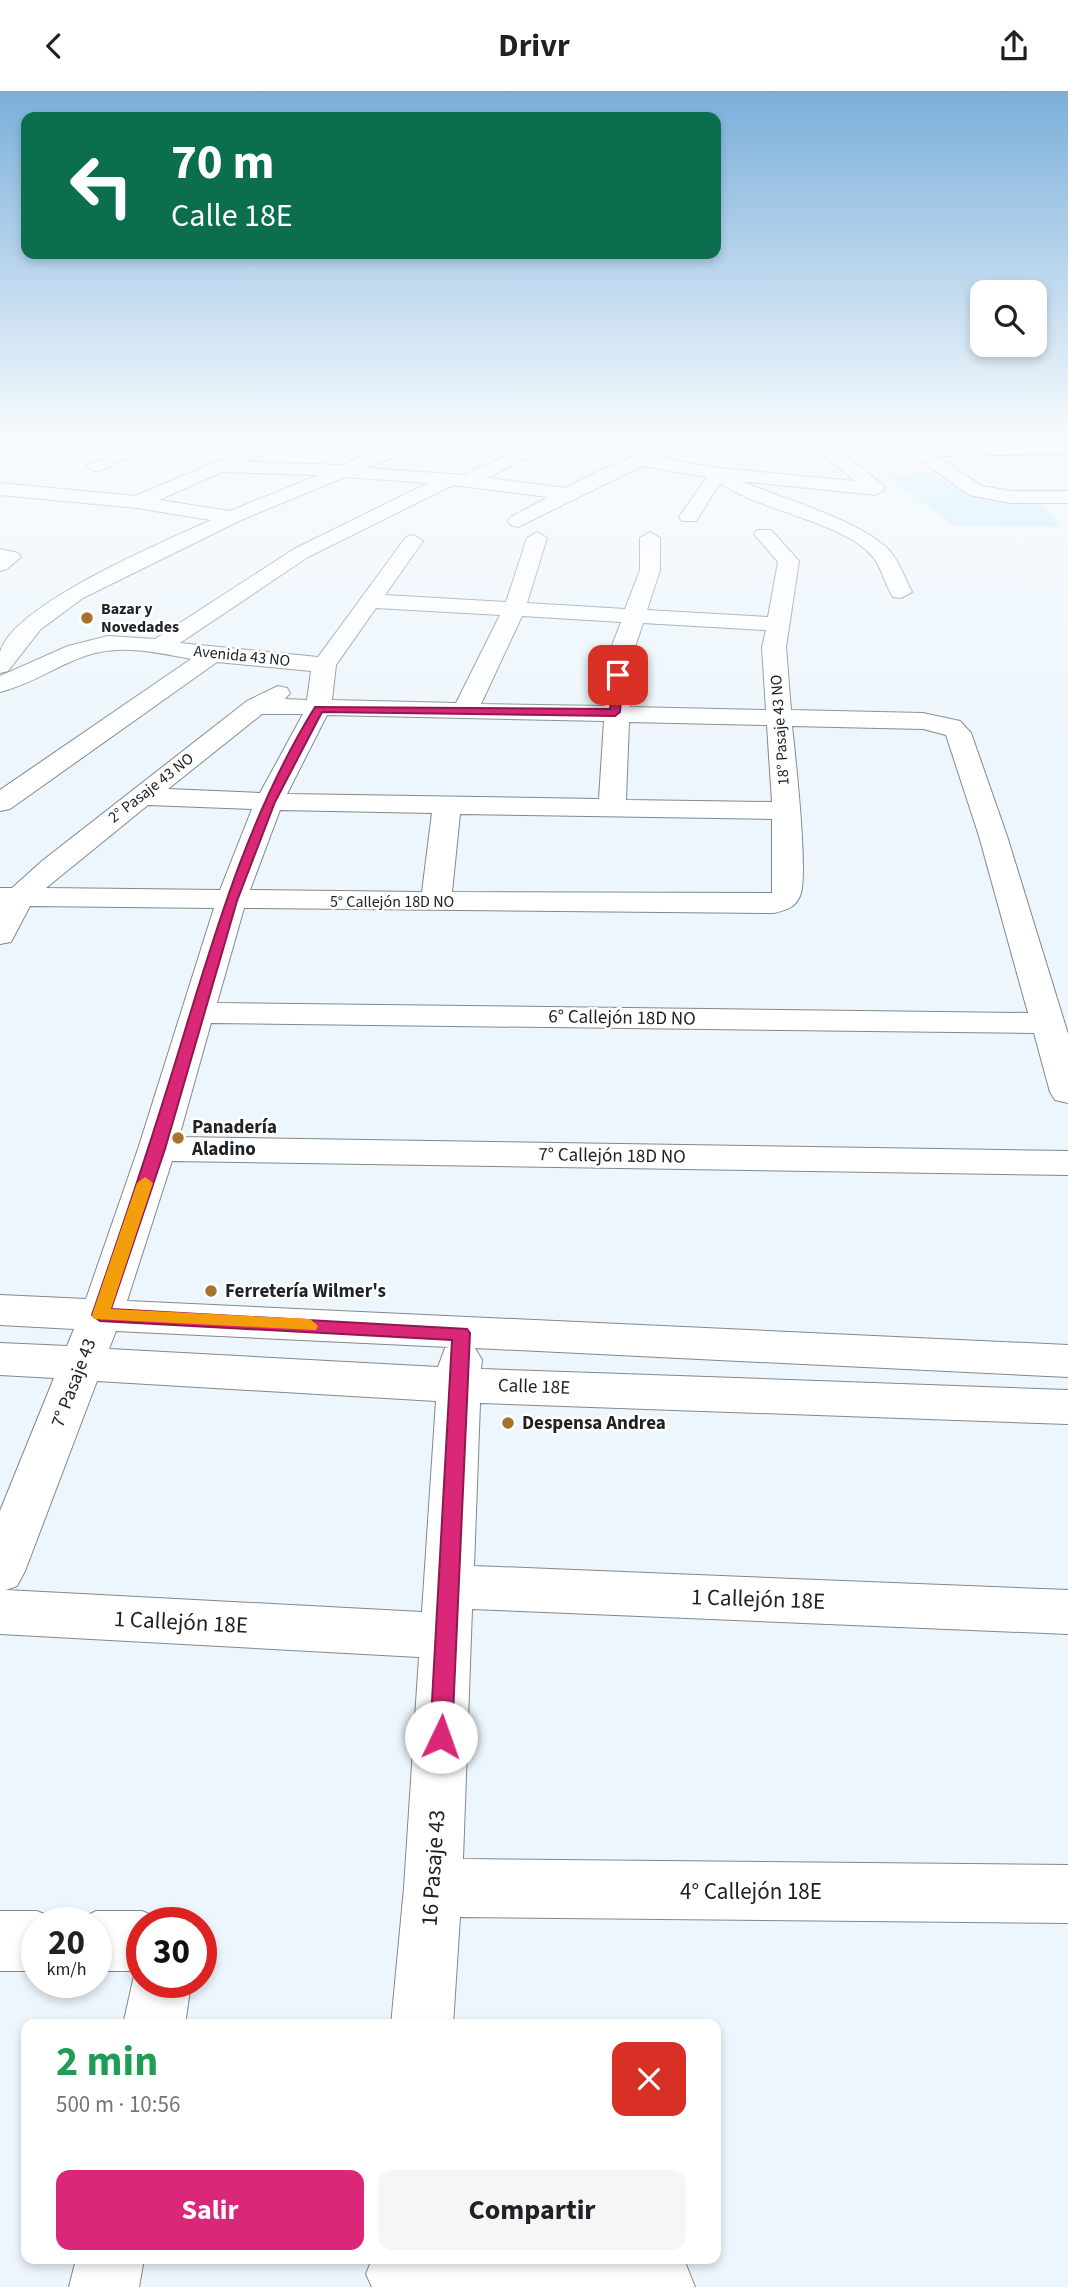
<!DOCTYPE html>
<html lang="es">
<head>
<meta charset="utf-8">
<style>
  body { margin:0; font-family:"Source Sans 3",sans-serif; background:#f6f6f6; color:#202124; height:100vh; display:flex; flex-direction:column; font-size:26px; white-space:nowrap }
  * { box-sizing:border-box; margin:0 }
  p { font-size:23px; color:#757577 }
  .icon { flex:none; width:38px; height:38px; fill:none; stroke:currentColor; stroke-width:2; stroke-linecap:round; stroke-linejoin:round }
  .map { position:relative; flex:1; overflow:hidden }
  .details { position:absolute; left:21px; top:1928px; width:700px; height:245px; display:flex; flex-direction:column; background:#fff; border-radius:14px; box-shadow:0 4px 10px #0003 }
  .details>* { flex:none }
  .hud { position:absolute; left:21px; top:21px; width:700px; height:147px; border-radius:14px; box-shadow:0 4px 10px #0003; background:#0b6e4f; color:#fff; overflow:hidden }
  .tools { position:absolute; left:970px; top:189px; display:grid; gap:14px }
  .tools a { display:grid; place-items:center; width:77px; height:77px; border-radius:14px; background:#fff; box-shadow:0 4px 10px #0003; font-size:35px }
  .speed { position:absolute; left:21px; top:1816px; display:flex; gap:14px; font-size:35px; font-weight:700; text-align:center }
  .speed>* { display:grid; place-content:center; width:91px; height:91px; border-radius:50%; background:#fff; box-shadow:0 4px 10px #0003; line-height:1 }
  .speed small { font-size:18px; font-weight:400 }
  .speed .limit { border:10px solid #d22; background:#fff; color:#111 }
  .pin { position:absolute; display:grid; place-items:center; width:60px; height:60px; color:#fff; margin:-30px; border-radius:14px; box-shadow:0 4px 10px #0006 }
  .me { position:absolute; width:77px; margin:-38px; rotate:3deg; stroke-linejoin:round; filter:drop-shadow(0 0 5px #0008) }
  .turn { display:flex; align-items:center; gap:24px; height:147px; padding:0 35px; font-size:32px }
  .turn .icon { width:91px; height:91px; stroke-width:2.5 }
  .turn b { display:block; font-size:49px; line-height:60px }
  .round { display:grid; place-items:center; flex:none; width:74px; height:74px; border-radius:14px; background:#f6f6f6 }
  .headline { display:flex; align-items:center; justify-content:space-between; height:119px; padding:0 35px }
  h1 { font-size:42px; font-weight:700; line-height:52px; color:#1e9e55 }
  .primary-button { display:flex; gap:14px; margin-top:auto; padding:14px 35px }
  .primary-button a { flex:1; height:80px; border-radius:14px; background:#db2777; color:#fff; font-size:28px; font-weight:700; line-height:80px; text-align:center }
  .primary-button a+a { background:#f6f6f6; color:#202124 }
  header { display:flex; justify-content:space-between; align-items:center; height:91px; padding:0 35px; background:#fff; font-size:32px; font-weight:700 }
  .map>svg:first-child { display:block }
  .green { fill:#c3e8ff }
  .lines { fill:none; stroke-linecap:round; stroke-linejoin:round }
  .minor-casing { stroke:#81898e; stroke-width:2 }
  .minor { fill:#fff; fill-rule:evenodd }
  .route { fill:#db2777; stroke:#8e194d; stroke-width:2 }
  .slow { fill:#f59e0b }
  .poi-dot { fill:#a57329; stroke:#fff; stroke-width:2.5 }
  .labels { text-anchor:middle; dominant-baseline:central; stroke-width:5; stroke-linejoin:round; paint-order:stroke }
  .far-poi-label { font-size:16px; font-weight:bold; fill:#202326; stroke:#fff; text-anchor:start }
  .far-street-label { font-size:16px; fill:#202326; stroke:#fff }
  .street-label { font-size:19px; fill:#202326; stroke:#fff }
  .poi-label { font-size:19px; font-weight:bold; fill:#202326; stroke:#fff; text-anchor:start }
  .near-street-label { font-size:23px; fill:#202326; stroke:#fff }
</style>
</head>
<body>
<header><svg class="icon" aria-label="back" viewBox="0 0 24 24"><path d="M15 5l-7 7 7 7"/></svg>Drivr<svg class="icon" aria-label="share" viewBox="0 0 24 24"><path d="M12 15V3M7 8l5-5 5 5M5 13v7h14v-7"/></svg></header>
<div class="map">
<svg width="1068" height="2196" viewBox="0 0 1068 2196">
  <rect width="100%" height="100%" fill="#edf6fc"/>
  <path class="green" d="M 929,381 C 974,410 993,411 1045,414 L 1060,436 L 955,435 L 887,385 Z"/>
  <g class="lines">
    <defs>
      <g id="minor">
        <path d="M 22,345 L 49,345 L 46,349 L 0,362 L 0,351 Z"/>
        <path d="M 154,345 L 178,345 L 101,379 L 95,380 L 86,375 Z"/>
        <path d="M 278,345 L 301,345 L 247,371 L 341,374 L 414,345 L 436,345 L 434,349 L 367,377 L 464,384 L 548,345 L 569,345 L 488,387 L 565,397 L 602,378 L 685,345 L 708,345 L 706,349 L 661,367 L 718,377 L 855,390 L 801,345 L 820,345 L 883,394 L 885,398 L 876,404 L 741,390 C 783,408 857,428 888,458 C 899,469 905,488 912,501 L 901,507 L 893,506 C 885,494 882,477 873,466 C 844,431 760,420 720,392 L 696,430 L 682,430 L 679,426 L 707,386 L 642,375 L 518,436 L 511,434 L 508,430 L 511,426 L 548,406 L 453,394 L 308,466 L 180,552 L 318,566 L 406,446 L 413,444 L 423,450 L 385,504 L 506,511 L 527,447 L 537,441 L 547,447 L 527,512 L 625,518 L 640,479 L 640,447 L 650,441 L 660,447 L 660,479 L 647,519 L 768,526 L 778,471 L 754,443 L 757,439 L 771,439 L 799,470 L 786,556 L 791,619 L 923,622 L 960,630 L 971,642 L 1007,745 L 1068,943 L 1068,1012 L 1055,1009 L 1050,1001 L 1034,942 L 211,932 L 179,1046 L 1068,1060 L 1068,1084 L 172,1070 L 127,1210 L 1068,1254 L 1068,1286 L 475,1257 L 482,1269 L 481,1278 L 1068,1299 L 1068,1333 L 480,1312 L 474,1475 L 1068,1499 L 1068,1543 L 472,1518 L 463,1768 L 1068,1774 L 1068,1832 L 460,1826 L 453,1934 L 391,1934 L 404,1797 L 419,1566 L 0,1543 L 0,1420 L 54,1287 L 0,1284 L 0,1252 L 67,1255 L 74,1238 L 0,1234 L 0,1204 L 86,1208 L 138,1058 L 214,817 L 30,815 L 11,851 L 0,853 L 0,797 L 12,797 L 42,770 L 247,610 L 278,595 L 287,597 L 290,602 L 285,608 L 307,609 L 311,580 L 217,571 L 10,718 L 0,720 L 0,699 L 191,568 C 155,561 120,553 85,565 C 56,575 30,594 0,601 L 0,585 L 68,555 L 108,545 L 155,548 L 294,458 L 428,392 L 345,386 L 239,430 L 83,507 L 41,538 L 8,580 L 0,582 C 0,576 0,567 0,561 C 13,513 166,450 211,429 L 137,417 L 0,404 L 0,392 L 135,405 ZM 222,381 L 319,384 L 230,420 L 159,409 ZM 376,517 L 500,524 L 456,612 L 332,609 L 336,574 ZM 522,525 L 621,531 L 608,565 L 605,615 L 481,613 ZM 643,532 L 766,539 L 762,556 L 766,619 L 630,616 L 632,565 ZM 262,623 L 303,623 L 260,702 L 168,698 ZM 327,624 L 604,630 L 599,708 L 287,703 ZM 629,631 L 767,634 L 772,711 L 626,709 ZM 792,635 L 923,638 L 946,644 L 979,745 L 1028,922 L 217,912 L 244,817 L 774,822 C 786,819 795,817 800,805 C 809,785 795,663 792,635 ZM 148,714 L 252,718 L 220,799 L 46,797 ZM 280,719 L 432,722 L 422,801 L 250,799 ZM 460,723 L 772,728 L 772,802 L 452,801 ZM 116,1240 L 449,1256 L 445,1257 L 438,1276 L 109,1258 ZM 97,1290 L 436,1310 L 422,1521 L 6,1499 L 17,1495 L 25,1480 Z"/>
        <path d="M 886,345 L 906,345 L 921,355 L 1068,353 L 1068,363 L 936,365 L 982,395 L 1011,400 L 1068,400 L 1068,412 L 1011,412 L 969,404 Z"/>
        <path d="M 0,458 L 18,462 L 21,466 L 7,478 L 0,480 Z"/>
        <path d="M 0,1820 L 37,1820 L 58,1829 L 60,1832 L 37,1832 L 37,1880 L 0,1880 Z"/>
        <path d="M 96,1820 L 142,1820 L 163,1829 L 165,1832 L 142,1832 L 142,1892 L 191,1892 L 185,1934 L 123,1934 L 135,1880 L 96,1880 L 96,1832 L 73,1832 Z"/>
        <path d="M 76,2168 L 144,2168 L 139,2196 L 69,2196 Z"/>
        <path d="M 372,2168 L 677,2168 L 685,2171 L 695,2196 L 372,2196 L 366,2183 Z"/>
      </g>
    </defs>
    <use href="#minor" class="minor-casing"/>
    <use href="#minor" class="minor"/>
  </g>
  <linearGradient id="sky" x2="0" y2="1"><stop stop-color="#7aafda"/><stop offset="0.53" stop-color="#f7fbfe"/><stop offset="1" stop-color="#f7fbfe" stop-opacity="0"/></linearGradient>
  <rect width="1068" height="652" fill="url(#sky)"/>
  <path class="route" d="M 615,582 L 623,584 L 620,621 L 615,625 L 322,621 L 275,711 L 237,810 L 165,1058 L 111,1218 L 467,1238 L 470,1242 L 452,1646 L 449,1653 L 441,1656 L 433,1653 L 430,1646 L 452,1249 L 100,1230 L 92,1224 C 120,1143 147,1063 172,982 C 211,856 245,729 315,616 L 610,618 Z"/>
  <path class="slow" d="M 145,1086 L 153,1092 L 111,1218 L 310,1228 L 318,1235 L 316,1239 L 94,1228 L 92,1224 L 137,1092 Z"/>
  <g class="poi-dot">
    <circle cx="87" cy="527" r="7"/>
    <circle cx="178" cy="1047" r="7"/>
    <circle cx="211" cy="1200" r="7"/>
    <circle cx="508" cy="1332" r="7"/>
  </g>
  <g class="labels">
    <g class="far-poi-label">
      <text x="101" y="518">Bazar y<tspan x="101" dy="18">Novedades</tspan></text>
    </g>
    <g class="far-street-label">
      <text transform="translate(242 565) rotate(6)">Avenida 43 NO</text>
      <text transform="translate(780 639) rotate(-94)">18° Pasaje 43 NO</text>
      <text transform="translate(151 697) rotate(-38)">2° Pasaje 43 NO</text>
      <text x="392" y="811">5° Callejón 18D NO</text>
    </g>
    <g class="street-label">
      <text transform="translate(622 927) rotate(1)">6° Callejón 18D NO</text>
      <text transform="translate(612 1065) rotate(1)">7° Callejón 18D NO</text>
      <text transform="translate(74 1292) rotate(-69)">7° Pasaje 43</text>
      <text transform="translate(534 1296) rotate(2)">Calle 18E</text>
    </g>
    <g class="poi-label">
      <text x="192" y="1036">Panadería<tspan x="192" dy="22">Aladino</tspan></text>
      <text x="225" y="1200">Ferretería Wilmer's</text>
      <text x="522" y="1332">Despensa Andrea</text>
    </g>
    <g class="near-street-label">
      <text transform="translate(758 1508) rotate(2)">1 Callejón 18E</text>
      <text transform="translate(181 1531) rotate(3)">1 Callejón 18E</text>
      <text transform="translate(433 1777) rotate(-86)">16 Pasaje 43</text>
      <text x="751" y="1800">4° Callejón 18E</text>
    </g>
  </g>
</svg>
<div class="tools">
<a><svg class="icon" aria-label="search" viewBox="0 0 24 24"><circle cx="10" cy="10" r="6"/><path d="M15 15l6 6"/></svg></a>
</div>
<div class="speed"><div>20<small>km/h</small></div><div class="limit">30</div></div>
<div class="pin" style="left:618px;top:584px;background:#d93025"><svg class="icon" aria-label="arrive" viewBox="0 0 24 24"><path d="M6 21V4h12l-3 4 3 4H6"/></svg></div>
<svg class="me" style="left:441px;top:1646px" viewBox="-20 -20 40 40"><circle r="19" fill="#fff"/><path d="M0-13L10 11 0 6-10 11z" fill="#db2777"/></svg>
<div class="hud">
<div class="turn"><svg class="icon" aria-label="left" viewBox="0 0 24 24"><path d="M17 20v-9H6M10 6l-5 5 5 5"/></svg><div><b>70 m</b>Calle 18E</div></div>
</div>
<section class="details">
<div class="headline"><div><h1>2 min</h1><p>500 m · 10:56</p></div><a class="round" style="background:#d93025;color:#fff"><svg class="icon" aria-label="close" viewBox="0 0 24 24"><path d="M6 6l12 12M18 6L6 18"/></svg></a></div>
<div class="primary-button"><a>Salir</a><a>Compartir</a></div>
</section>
</div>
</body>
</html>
